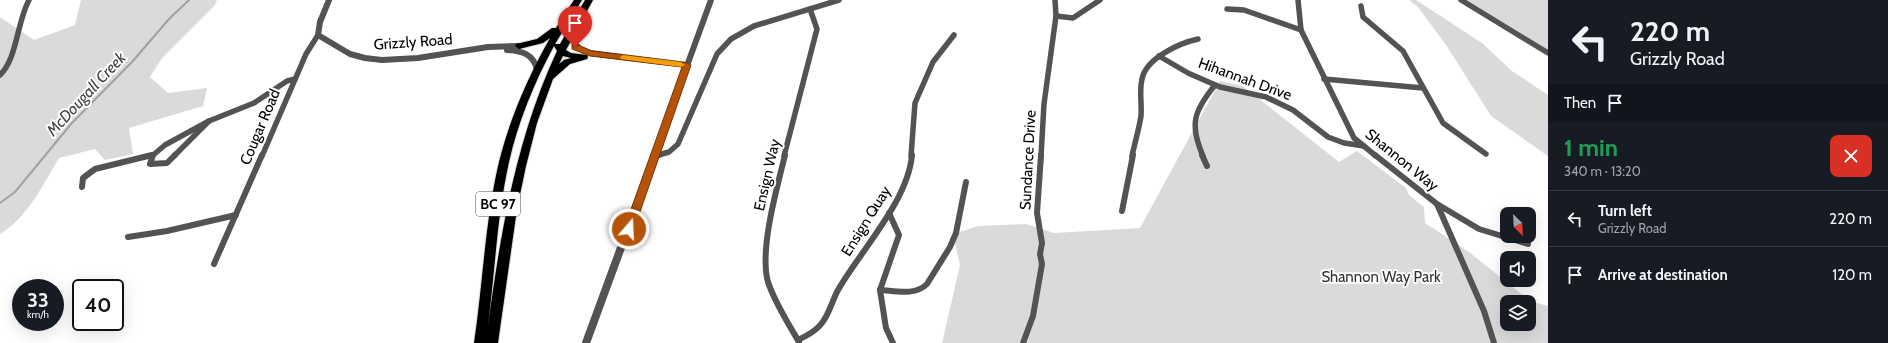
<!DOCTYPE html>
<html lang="en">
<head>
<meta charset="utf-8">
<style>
  body { margin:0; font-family:Cabin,sans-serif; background:#242831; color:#f1f3f6; height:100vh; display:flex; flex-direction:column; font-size:15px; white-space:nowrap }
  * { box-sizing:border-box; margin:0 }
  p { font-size:13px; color:#9ea1a6 }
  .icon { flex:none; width:22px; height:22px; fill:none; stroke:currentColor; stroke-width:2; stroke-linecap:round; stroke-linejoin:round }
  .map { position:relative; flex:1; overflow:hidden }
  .sheet { display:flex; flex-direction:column; background:#171b24; width:340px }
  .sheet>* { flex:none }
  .guide { background:#171b24; color:#f1f3f6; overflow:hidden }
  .needle { width:26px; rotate:156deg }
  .buttons { position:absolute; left:1500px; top:207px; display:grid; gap:8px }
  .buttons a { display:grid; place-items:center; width:36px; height:36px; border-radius:8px; background:#171b24; box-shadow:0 4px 16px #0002; font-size:20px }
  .speed { position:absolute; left:12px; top:279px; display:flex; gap:8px; font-size:20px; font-weight:700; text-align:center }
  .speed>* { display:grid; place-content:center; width:52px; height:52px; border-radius:50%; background:#171b24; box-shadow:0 4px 16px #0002; line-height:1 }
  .speed small { font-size:10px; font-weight:400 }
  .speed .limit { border:2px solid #111; border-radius:6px; background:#fff; color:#111 }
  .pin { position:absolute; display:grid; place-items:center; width:34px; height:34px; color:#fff; margin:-41px -17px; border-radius:50% 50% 50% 0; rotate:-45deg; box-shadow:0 0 4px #0007 }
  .pin .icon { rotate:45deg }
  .me { position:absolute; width:44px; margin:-22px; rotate:19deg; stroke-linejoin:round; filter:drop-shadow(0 0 3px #0008) }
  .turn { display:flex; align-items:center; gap:14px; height:84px; padding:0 16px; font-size:18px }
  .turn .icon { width:52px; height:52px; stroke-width:2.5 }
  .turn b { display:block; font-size:28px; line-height:34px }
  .then { display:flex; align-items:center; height:38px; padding:0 16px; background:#0003; gap:8px; font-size:15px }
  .round { display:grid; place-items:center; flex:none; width:42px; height:42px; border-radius:8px; background:#242831 }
  .head { display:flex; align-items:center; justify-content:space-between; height:68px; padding:0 16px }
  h1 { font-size:24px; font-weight:700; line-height:30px; color:#1e9e55 }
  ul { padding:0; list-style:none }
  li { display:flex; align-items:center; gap:12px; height:56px; padding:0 16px; border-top:1px solid #363941 }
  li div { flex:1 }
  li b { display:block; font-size:15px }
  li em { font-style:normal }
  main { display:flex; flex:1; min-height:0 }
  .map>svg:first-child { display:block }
  .green { fill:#dadada; fill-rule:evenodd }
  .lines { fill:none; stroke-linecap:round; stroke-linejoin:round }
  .stream { stroke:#a1a1a1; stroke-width:2 }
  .trunk-casing { stroke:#dbdbdb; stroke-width:2 }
  .minor-far1 { stroke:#535353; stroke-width:5.5 }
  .minor { stroke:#535353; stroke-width:6 }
  .tertiary-far1 { stroke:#535353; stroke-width:6 }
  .tertiary { stroke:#535353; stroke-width:8 }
  .trunk { fill:#000; fill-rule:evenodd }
  .route { fill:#b45309; stroke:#753606 }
  .slow { fill:#f59e0b }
  .labels { text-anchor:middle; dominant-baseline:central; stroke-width:4; stroke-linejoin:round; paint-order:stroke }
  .shield { fill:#fff; stroke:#4c4c4c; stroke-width:1 }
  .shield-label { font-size:14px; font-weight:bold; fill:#000 }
  .street-label { font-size:15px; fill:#000; stroke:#fff }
  .park-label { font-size:15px; fill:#313131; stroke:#fff }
  .water-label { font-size:16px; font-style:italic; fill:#424242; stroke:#fff }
</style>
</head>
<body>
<main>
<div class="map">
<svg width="1548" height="343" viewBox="0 0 1548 343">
  <rect width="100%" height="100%" fill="#fff"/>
  <g class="green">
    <path d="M 81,0 L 217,0 L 215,5 L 162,58 L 150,77 L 168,93 L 207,88 L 203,106 L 129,128 L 133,154 L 105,160 L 95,149 L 59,158 C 43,185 27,218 0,234 L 0,17 L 34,40 L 75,25 Z"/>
    <path d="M 1409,0 L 1416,0 L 1482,43 L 1512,71 L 1548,95 L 1548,156 L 1491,116 L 1448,48 L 1418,7 Z"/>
    <path d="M 1462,0 L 1548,0 L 1548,53 Z"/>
    <path d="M 1220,81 L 1243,86 L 1339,162 L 1357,151 L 1406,188 L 1409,195 L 1424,207 L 1425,223 L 1469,252 L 1530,301 L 1548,306 L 1548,343 L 942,343 L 960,265 L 954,238 L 957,233 L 978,226 L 1026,224 L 1054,233 L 1140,228 ZM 1507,302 L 1529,302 L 1529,324 L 1507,324 Z"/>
  </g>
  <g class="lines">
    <path class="stream" d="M 0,203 L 15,192 L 71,124 L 132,62 L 169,19 L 189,0"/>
    <defs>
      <path id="trunk" d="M 574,0 L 582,0 L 555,44 L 560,44 L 585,0 L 593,0 L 566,50 L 571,53 L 587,55 L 588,57 L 587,59 L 570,64 L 553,79 L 537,123 L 526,166 L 517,209 L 498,343 L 486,343 L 488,326 L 486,343 L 474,343 C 483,283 485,221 499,162 C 510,118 528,77 550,38 L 543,43 L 519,49 L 515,46 L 516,44 L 537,39 L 552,28 L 556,28 ZM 554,46 L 557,51 C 516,139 501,230 488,326 C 495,271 497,216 509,162 C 518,122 534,83 554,46 ZM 563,56 L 571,58 L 564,60 L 559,64 Z"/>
    </defs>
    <use href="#trunk" class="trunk-casing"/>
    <g class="minor-far1">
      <path d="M 1298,0 L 1301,30 L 1354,138 L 1376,156"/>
      <path d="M 1461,0 L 1548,53"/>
      <path d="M 1361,6 L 1363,17 L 1403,51 L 1443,123 L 1486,154"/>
      <path d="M 1227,9 L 1244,10 L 1301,30"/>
      <path d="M 1056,16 L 1073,18 L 1100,0"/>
      <path d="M 1159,56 L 1188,73 L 1220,87 L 1266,97 L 1293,110 L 1328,137 L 1344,143 L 1364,146"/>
      <path d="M 0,75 C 17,59 17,22 29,0"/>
      <path d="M 1324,79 L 1423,88"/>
      <path d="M 209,121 L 254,103 L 287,81 L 295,79"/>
      <path d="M 150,156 L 152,155"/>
      <path d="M 152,156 L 165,145 L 209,121"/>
      <path d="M 174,156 L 209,121"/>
      <path d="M 262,156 L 306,54 L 318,35"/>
      <path d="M 655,156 L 669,152 L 678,144 L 717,54 L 731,39 L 754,26 L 839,0"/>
      <path d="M 784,156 L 817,29 L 810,9"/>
      <path d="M 911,156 L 915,103 L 933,62 L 954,35"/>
      <path d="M 1041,156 L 1044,104 L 1056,16 L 1055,0"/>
      <path d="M 1132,156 C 1135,142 1139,129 1141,116 C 1142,103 1139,91 1142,79 C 1146,58 1180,43 1198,39"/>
      <path d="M 1203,156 C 1189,124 1194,111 1215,85"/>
    </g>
    <g class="minor">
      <path d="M 153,155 L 150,164 L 167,163 L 175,155"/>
      <path d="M 785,155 C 777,188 759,250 768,282 C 775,303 788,323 799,342"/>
      <path d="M 1202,155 L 1207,166"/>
      <path d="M 1375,155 L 1437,204 L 1479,229 L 1528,244"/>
      <path d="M 653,156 L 659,155"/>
      <path d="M 82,187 L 83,178 L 95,169 L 152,155"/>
      <path d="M 1437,204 L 1484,311 L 1494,343"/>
      <path d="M 1122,211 L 1133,155"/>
      <path d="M 889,213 L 899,235 L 880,290 L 886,328 L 893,343"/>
      <path d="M 128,237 L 167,231 L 236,215"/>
      <path d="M 214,264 L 262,155"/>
      <path d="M 880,290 C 896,291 915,296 927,284 L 950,247 L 956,233 L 966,182"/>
      <path d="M 798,340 C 808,335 818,330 824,320 C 830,311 833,299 838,290 C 861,250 908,201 912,155"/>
      <path d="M 1023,343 L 1033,316 L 1042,264 L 1040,254 L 1042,243 L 1037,213 L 1041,155"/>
    </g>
    <g class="tertiary-far1">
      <path d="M 329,0 L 320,22 L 318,35 L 350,54 L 365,58 L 382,60 L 418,58 L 488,47 L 519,46"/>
      <path d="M 571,32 C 572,45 579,49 590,53 L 687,65"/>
      <path d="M 507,50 C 522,51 534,54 537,70"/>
      <path d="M 654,156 L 711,0"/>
    </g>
    <path class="tertiary" d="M 586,343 L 655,155"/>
    <use href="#trunk" class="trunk"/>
  </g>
  <path class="route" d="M 572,45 L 578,45 L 592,51 L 687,63 L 691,65 L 634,229 L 629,233 L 624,229 L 682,67 L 590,56 L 572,49 Z"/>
  <path class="slow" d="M 623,55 L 681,62 L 685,65 L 681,67 L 621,59 L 620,57 Z"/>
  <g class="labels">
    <rect class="shield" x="476" y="192" width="44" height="24" rx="3"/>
    <g class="shield-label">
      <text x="498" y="204">BC 97</text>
    </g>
    <g class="street-label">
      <text transform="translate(413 42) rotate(-4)">Grizzly Road</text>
      <text transform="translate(1245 79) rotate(20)">Hihannah Drive</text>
      <text transform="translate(260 127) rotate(-67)">Cougar Road</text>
      <text transform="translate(1028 160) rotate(-87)">Sundance Drive</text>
      <text transform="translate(1402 160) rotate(39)">Shannon Way</text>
      <text transform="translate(767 175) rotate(-77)">Ensign Way</text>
      <text transform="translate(866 221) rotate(-58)">Ensign Quay</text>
    </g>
    <g class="park-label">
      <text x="1381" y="277">Shannon Way Park</text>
    </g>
    <g class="water-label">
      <text transform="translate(86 94) rotate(-47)">McDougall Creek</text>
    </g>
  </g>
</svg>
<div class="buttons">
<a><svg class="needle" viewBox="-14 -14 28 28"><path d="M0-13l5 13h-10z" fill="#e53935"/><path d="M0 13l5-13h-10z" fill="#9ea1a6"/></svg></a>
<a><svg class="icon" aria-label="sound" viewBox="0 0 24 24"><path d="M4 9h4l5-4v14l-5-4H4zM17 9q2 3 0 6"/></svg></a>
<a><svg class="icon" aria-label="layers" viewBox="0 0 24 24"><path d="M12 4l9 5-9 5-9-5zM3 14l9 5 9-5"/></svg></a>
</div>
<div class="speed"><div>33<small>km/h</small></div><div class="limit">40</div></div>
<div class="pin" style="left:575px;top:47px;background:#d93025"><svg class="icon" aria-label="arrive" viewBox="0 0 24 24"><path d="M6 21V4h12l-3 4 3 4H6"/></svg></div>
<svg class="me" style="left:629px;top:229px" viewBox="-20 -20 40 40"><circle r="17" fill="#b45309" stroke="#fff" stroke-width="3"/><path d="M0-11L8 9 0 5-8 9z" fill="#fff"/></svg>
</div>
<section class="sheet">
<div class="guide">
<div class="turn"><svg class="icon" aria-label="left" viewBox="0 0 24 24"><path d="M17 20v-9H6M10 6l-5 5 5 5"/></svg><div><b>220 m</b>Grizzly Road</div></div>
<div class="then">Then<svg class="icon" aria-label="arrive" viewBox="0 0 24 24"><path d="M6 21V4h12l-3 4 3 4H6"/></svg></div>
</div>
<div class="head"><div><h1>1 min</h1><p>340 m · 13:20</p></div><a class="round" style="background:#d93025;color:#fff"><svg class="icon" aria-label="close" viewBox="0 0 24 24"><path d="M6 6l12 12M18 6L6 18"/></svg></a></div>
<ul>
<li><svg class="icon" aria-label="left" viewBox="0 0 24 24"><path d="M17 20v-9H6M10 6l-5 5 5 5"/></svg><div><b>Turn left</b><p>Grizzly Road</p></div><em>220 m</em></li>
<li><svg class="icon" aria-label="arrive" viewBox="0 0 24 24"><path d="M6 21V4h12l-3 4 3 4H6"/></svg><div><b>Arrive at destination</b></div><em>120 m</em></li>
</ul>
</section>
</main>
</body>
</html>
